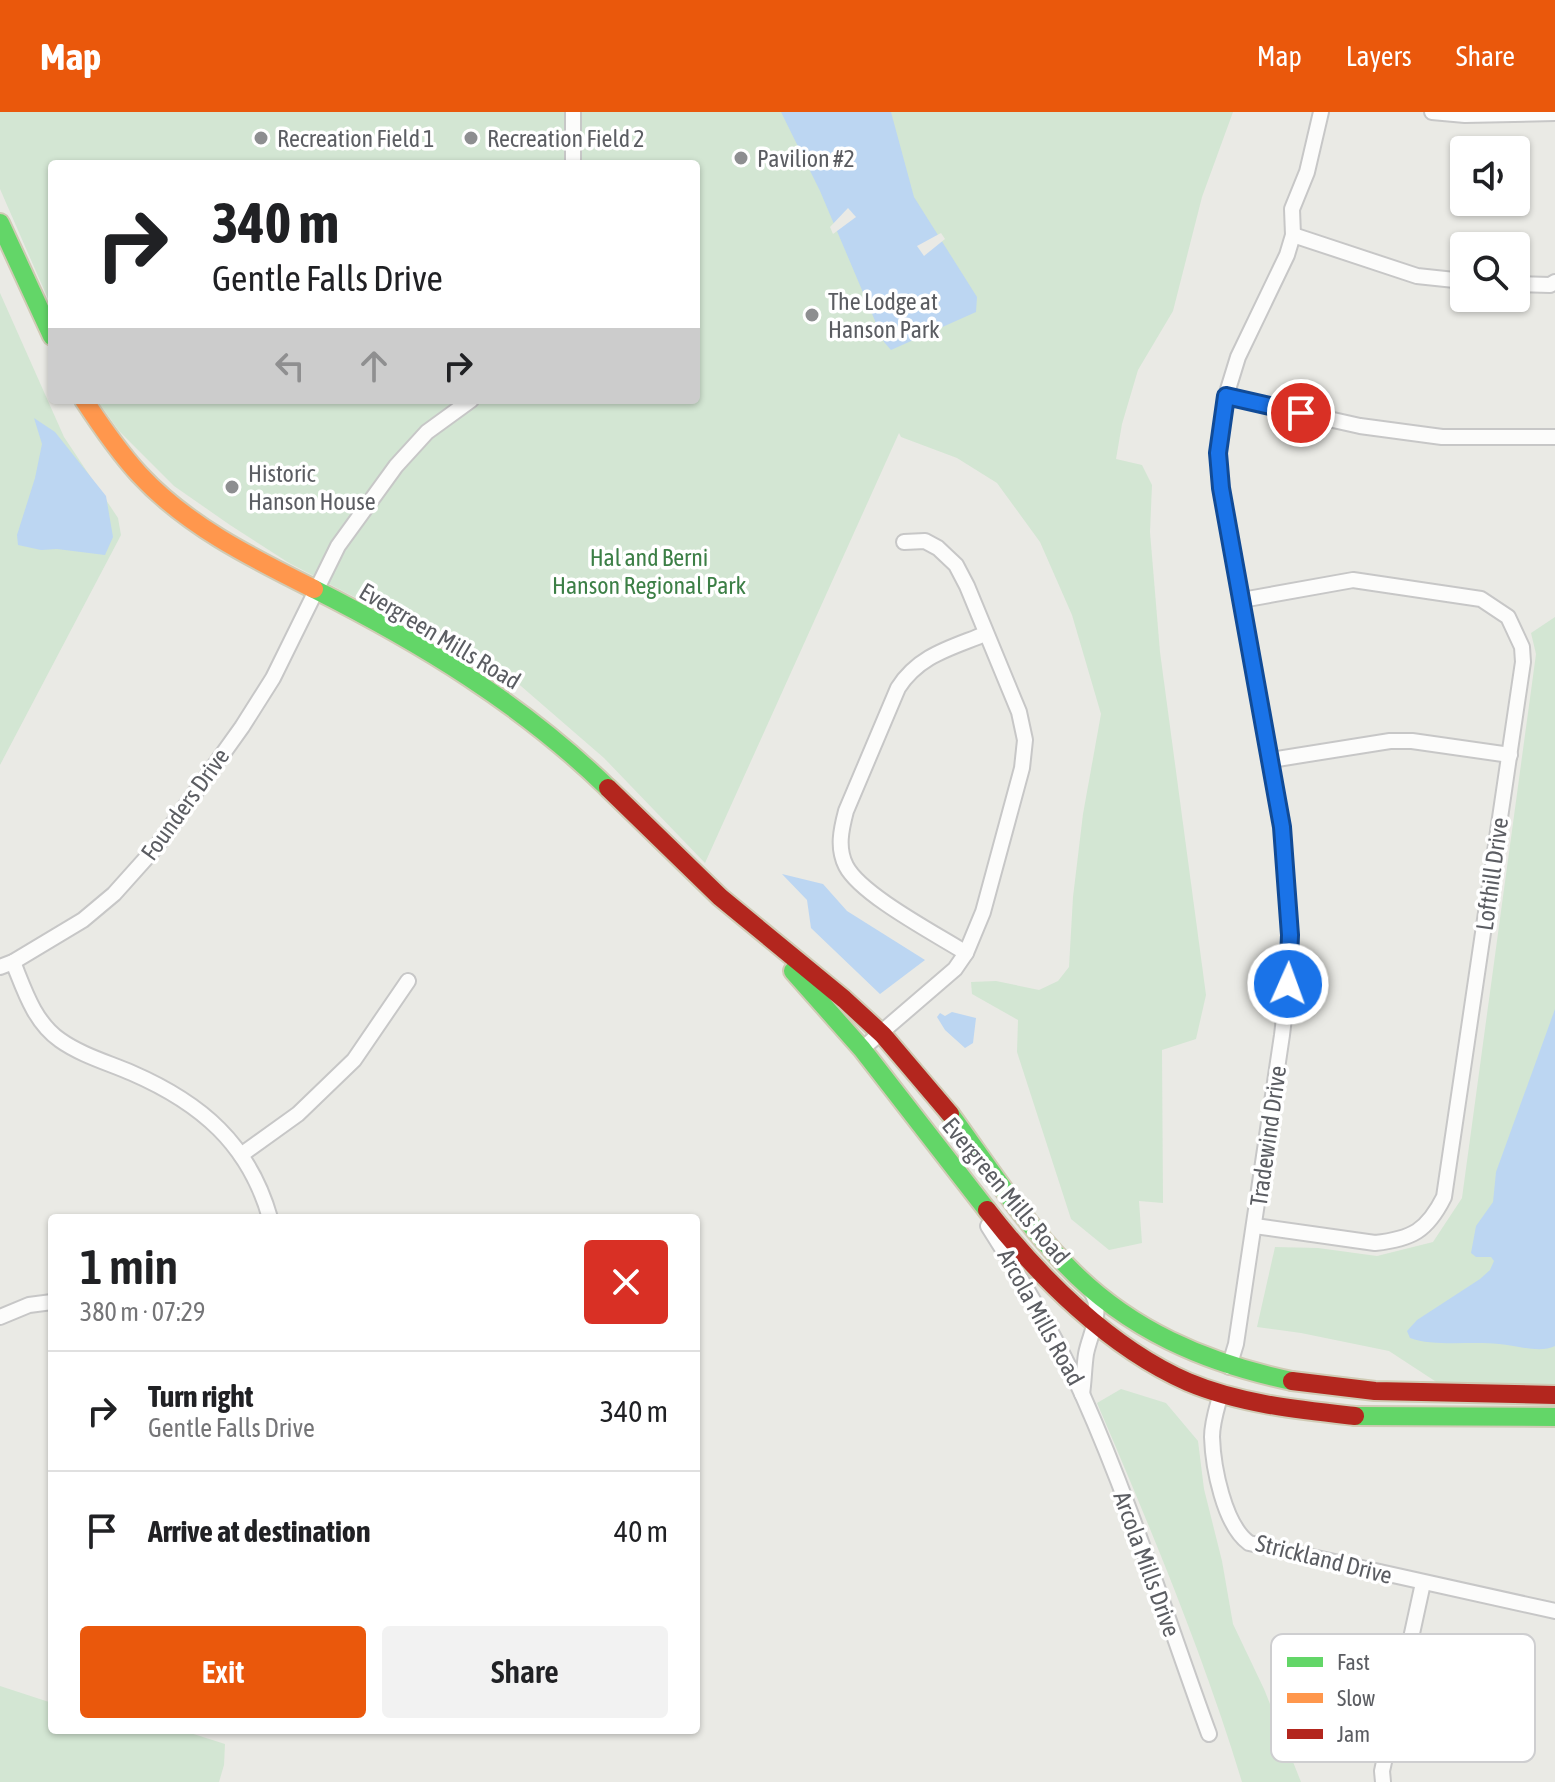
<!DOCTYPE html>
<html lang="en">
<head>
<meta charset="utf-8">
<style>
  body { margin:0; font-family:"Asap Condensed",sans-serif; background:#f2f2f2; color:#202124; height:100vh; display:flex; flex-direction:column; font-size:30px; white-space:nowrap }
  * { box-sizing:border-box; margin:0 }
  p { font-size:26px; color:#757577 }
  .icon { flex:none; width:44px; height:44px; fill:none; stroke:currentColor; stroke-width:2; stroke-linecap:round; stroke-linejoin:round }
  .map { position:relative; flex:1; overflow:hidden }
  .details { position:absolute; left:48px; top:1102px; width:652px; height:520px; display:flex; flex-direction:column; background:#fff; border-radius:8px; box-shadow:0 2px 6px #0004 }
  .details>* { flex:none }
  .banner { position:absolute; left:48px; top:48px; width:652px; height:244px; border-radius:8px; box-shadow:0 2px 6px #0004; background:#fff; color:#202124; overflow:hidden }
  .fabs { position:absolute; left:1450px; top:24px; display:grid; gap:16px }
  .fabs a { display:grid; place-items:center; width:80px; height:80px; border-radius:8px; background:#fff; box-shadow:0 2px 6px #0004; font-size:40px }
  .pin { position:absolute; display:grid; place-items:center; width:68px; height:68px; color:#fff; margin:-34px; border:4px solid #fff; border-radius:50%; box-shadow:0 2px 8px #0007 }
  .me { position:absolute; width:88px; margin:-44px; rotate:2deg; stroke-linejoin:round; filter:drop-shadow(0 0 6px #0008) }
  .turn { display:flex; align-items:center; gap:28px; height:168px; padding:0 32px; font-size:36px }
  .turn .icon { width:104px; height:104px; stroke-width:2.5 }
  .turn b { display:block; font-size:56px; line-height:68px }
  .lanes { display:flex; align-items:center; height:76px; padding:0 32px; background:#0003; justify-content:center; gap:40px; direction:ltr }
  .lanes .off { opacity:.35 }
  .round { display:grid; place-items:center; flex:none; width:84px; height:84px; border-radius:8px; background:#f2f2f2 }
  .headline { display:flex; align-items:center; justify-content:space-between; height:136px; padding:0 32px }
  h1 { font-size:48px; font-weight:600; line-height:60px }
  .primary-button { display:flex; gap:16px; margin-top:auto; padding:16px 32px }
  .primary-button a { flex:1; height:92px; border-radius:8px; background:#ea580c; color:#fff; font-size:32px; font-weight:600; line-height:92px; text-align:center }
  .primary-button a+a { background:#f2f2f2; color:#202124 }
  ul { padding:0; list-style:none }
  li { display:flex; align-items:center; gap:24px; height:120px; padding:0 32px; border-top:2px solid #e0e0e0 }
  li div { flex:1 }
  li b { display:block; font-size:30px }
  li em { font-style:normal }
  header { display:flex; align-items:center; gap:48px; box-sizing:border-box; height:112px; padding:0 40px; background:#ea580c; color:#fff }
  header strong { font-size:38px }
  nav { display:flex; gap:44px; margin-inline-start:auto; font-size:28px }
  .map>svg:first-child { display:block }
  .green { fill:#d3e6d3 }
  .water { fill:#bcd6f2 }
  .pier { fill:#eaeae5 }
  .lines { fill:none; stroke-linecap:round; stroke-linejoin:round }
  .street-casing { stroke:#c7c7c7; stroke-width:18 }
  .fast-casing { stroke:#d0cbb5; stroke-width:22 }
  .slow-casing { stroke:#d0cbb5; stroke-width:22 }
  .jam-casing { stroke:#d0cbb5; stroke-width:22 }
  .street { stroke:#fcfcfb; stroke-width:14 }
  .fast { stroke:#63d668; stroke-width:18 }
  .slow { stroke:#ff974d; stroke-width:18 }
  .jam { stroke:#b3261e; stroke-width:18 }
  .route-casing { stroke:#114b97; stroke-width:20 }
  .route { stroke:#1a73e8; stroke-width:14 }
  .poi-dot { fill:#8d8e90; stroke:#fff; stroke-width:3 }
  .labels { text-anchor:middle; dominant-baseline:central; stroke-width:7; stroke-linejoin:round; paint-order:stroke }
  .poi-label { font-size:24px; fill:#5b5d62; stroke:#fff; text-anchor:start }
  .park-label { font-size:24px; fill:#3c7f46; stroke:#fff }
  .street-label { font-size:24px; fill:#5b5d62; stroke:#fff }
  .key { fill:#fff; stroke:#ceced0; stroke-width:2 }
  .key-label { font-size:22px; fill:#5b5d62 }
</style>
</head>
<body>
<header>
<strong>Map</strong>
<nav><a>Map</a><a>Layers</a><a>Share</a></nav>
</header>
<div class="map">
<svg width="1555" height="1670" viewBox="0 0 1555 1670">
  <rect width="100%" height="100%" fill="#eaeae5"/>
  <g class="green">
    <path d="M 0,0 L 1233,0 L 1202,85 L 1173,199 L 1138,258 L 1122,312 L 1116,347 L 1142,353 L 1152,373 L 1150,420 L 1160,540 L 1206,883 L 1196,927 L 1162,938 L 1163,1091 L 1139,1089 L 1142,1131 L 1109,1138 L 1071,1107 L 1017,940 L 1018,908 L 972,882 L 971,870 L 996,869 L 1039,878 L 1058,869 L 1069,855 L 1073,785 L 1083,702 L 1101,602 L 1072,503 L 1040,430 L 997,371 L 957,346 L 901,325 L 899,321 L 705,751 L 604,646 L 514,568 L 289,451 L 230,413 L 174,374 L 119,319 L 97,288 L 696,288 L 696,52 L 52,52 L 52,196 L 0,77 Z"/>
    <path d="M 0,181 L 64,325 L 118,406 L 121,423 L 0,653 Z"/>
    <path d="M 1555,505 L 1555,1275 L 1441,1273 L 1389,1239 L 1301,1221 L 1257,1215 L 1275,1135 L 1318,1136 L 1377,1144 L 1433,1130 L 1462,1086 L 1536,542 L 1531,521 Z"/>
    <path d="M 1121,1277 L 1166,1291 L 1198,1329 L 1204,1377 L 1222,1449 L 1233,1512 L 1264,1577 L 1301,1670 L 1242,1670 C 1203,1541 1150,1415 1097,1291 Z"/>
    <path d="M 0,1574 L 52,1591 L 52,1618 L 181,1618 L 225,1632 L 224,1653 L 219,1670 L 0,1670 Z"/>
  </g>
  <g class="water">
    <path d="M 781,0 L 891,0 L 914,85 L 977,185 L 976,200 L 891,238 L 884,230 L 820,79 Z"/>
    <path d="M 34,306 L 55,320 L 106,384 L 113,425 L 105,443 L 57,437 L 41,438 L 18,433 L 17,423 L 35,366 L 42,332 Z"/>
    <path d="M 782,762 L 823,772 L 847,799 L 925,848 L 880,882 L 811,816 L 807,788 Z"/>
    <path d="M 1555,897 L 1555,1234 C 1539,1242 1516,1233 1499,1232 C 1472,1229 1434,1235 1410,1226 L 1407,1219 L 1417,1208 L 1480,1167 L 1490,1158 L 1494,1149 L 1491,1145 L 1476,1145 L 1471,1141 L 1476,1114 L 1493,1090 L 1496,1060 Z"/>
    <path d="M 952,900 L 976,906 L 973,931 L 965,936 L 945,918 L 937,905 L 940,901 L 945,904 Z"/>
  </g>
  <g class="pier">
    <path d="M 848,96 L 856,105 L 833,122 L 830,115 Z"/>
    <path d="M 941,121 L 945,127 L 924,144 L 917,134 Z"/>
  </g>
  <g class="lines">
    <defs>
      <g id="street">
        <path d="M 573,0 L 573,52"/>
        <path d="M 1432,0 L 1465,3 L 1555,1"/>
        <path d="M 1293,123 L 1417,164 L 1464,169"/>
        <path d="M 1516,172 L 1550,173 L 1555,170"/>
        <path d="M 1226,284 L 1360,314 L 1442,325 L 1555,325"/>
        <path d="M 1242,488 L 1353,468 L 1481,487 L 1508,505 L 1522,535 L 1523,550 L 1444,1085 C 1427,1119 1412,1127 1375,1131 L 1255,1114"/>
        <path d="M 1271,648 L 1390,629 L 1412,629 L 1510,643"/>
        <path d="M 966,841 C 936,822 861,783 846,754 C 837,736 841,718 846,699 L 898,576 C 919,543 951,536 985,522"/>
        <path d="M 13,850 C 24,877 34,910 60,928 C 81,943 109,951 132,961 C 201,991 249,1032 270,1106"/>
        <path d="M 0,855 L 13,850 L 83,808 L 114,782 L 157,734 L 242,615 L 273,566 L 338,434 L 396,354 L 427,320 L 471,288"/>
        <path d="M 862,937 L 955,857 L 966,841 L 983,800 L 1022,656 L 1025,628 L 1019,600 L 967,474 L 956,453 L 938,436 L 925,429 L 904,430"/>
        <path d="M 241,1043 L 298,1002 L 354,948 L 408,869"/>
        <path d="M 988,1114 C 1023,1169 1056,1225 1083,1284 C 1132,1394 1168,1510 1209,1622"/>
        <path d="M 0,1205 L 29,1193 L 52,1190"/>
        <path d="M 1229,1255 L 1236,1232 L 1282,923 L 1288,872 L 1290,823 L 1282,715 L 1221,376 L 1218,341 L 1226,284 L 1238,245 L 1287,143 L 1293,123 L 1292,97 L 1307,60 L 1321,0"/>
        <path d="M 1221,1281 C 1217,1296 1212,1310 1212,1325 C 1213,1355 1224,1413 1249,1431 L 1555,1499"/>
        <path d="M 1082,1282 C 1084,1269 1084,1255 1086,1242 C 1090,1221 1105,1198 1090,1178"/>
        <path d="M 1383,1670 L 1382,1659 L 1423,1471"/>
      </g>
      <g id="fast">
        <path d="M 0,111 L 52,224"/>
        <path d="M 314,477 C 421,531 522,592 608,676"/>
        <path d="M 793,859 L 862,937 L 987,1098"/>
        <path d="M 950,1002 C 987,1053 1022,1108 1066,1153 C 1128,1218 1206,1251 1292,1269"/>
        <path d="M 1355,1304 L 1555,1305"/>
      </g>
      <path id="slow" d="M 84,288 C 101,314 118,339 139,362 C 187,414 252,446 314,477"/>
      <g id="jam">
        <path d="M 608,676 L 720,785 L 844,887 L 883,923 L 950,1002"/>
        <path d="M 987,1098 C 1039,1165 1110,1236 1188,1270 C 1240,1292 1300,1298 1355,1304"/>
        <path d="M 1292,1269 L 1375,1279 L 1555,1283"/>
      </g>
    </defs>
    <use href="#street" class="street-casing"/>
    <use href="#fast" class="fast-casing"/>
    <use href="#slow" class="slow-casing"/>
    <use href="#jam" class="jam-casing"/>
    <use href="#street" class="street"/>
    <use href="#fast" class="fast"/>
    <use href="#slow" class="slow"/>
    <use href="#jam" class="jam"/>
  </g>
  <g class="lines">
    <defs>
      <path id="route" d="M 1288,872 L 1290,823 L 1282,715 L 1221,376 L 1218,341 L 1226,284 L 1301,301"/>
    </defs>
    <use href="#route" class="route-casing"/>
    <use href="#route" class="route"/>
  </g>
  <g class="poi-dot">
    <circle cx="261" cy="26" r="8"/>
    <circle cx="471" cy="26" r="8"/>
    <circle cx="741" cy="46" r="8"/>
    <circle cx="812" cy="203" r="8"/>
    <circle cx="232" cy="375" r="8"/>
  </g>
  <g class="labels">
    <g class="poi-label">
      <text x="277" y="26">Recreation Field 1</text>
      <text x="487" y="26">Recreation Field 2</text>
      <text x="757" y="46">Pavilion #2</text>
      <text x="828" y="189">The Lodge at<tspan x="828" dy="28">Hanson Park</tspan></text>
      <text x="248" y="361">Historic<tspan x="248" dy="28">Hanson House</tspan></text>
    </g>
    <g class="park-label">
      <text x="649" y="445">Hal and Berni<tspan x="649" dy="28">Hanson Regional Park</tspan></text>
    </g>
    <g class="street-label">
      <text transform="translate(440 524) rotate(31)">Evergreen Mills Road</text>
      <text transform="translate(185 692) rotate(-54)">Founders Drive</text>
      <text transform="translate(1492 762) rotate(-82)">Lofthill Drive</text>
      <text transform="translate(1268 1024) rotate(-82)">Tradewind Drive</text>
      <text transform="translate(1006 1079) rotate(50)">Evergreen Mills Road</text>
      <text transform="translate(1041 1205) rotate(61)">Arcola Mills Road</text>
      <text transform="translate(1324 1447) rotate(14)">Strickland Drive</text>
      <text transform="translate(1147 1452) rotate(70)">Arcola Mills Drive</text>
    </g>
  </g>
  <rect x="1271" y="1522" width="264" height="128" rx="12" class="key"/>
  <rect x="1287" y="1545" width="36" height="10" fill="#63d668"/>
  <rect x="1287" y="1581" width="36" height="10" fill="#ff974d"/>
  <rect x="1287" y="1617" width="36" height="10" fill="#b3261e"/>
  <g class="key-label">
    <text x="1337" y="1558">Fast</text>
    <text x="1337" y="1594">Slow</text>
    <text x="1337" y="1630">Jam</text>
  </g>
</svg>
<div class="fabs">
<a><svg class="icon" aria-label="sound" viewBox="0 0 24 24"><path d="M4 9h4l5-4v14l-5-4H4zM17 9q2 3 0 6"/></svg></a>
<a><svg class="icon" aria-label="search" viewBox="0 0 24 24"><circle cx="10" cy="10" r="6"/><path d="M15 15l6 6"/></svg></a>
</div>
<div class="pin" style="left:1301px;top:301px;background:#d93025"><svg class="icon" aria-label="arrive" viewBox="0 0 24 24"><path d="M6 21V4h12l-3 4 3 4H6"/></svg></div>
<svg class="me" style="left:1288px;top:872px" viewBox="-20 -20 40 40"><circle r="17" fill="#1a73e8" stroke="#fff" stroke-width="3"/><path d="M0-11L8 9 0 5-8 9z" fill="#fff"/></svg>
<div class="banner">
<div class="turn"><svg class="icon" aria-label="right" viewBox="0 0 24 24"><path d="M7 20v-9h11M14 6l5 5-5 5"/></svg><div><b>340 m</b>Gentle Falls Drive</div></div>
<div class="lanes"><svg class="icon off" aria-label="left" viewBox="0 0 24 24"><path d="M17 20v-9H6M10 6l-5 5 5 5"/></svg><svg class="icon off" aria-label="ahead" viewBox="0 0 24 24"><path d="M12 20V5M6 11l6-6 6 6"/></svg><svg class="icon" aria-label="right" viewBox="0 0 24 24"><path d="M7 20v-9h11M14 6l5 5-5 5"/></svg></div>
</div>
<section class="details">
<div class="headline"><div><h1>1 min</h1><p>380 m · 07:29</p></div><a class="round" style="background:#d93025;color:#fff"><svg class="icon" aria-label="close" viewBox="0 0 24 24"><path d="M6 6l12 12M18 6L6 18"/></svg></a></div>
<ul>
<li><svg class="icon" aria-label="right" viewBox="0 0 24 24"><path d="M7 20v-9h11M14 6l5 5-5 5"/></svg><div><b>Turn right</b><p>Gentle Falls Drive</p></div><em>340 m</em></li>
<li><svg class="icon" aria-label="arrive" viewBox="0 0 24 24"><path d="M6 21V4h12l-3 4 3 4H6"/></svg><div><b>Arrive at destination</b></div><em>40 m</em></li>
</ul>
<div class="primary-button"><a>Exit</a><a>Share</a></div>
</section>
</div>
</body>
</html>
